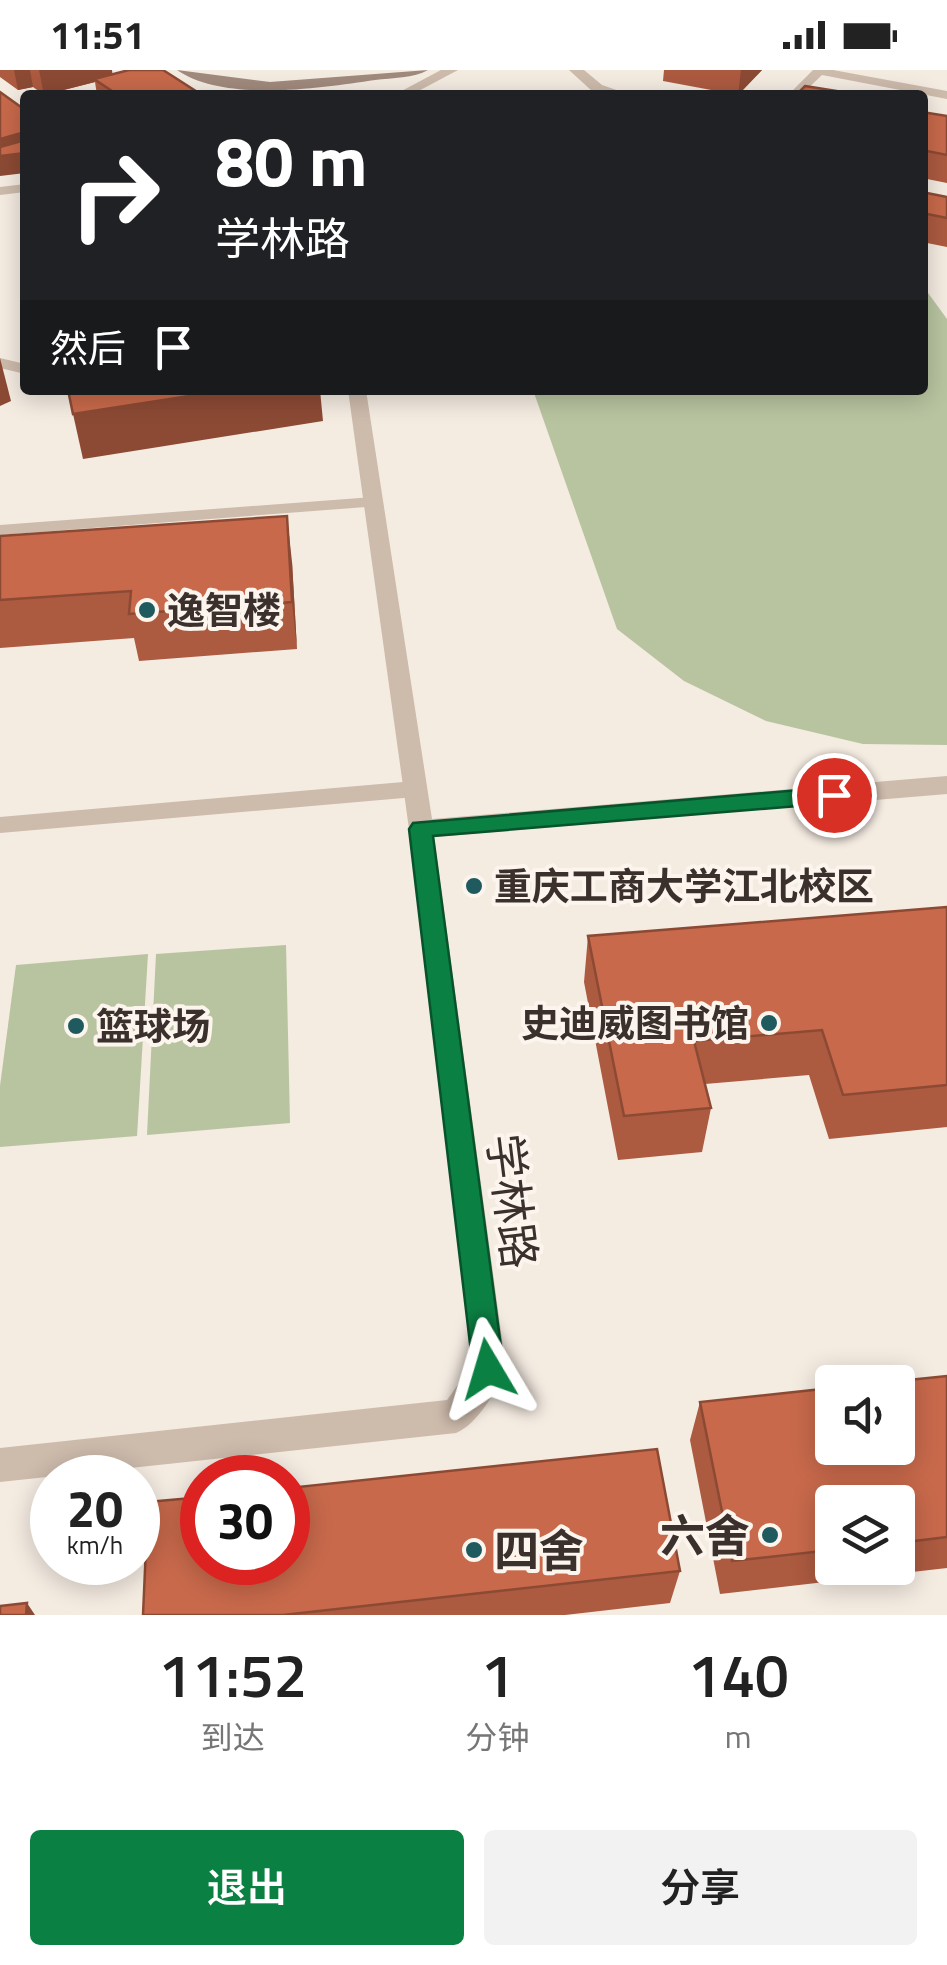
<!DOCTYPE html>
<html lang="zh">
<head>
<meta charset="utf-8">
<style>
  body { margin:0; font-family:"Titillium Web","Noto Sans SC",sans-serif; background:#f2f2f2; color:#222; height:100vh; display:flex; flex-direction:column; font-size:38px; white-space:nowrap }
  * { box-sizing:border-box; margin:0 }
  p { font-size:32px; color:#767676 }
  .icon { flex:none; width:55px; height:55px; fill:none; stroke:currentColor; stroke-width:2; stroke-linecap:round; stroke-linejoin:round }
  .map { position:relative; height:1545px; overflow:hidden }
  .side { display:flex; flex-direction:column; background:#fff; flex:1 }
  .side>* { flex:none }
  .top-card { position:absolute; left:20px; top:20px; width:908px; height:305px; border-radius:10px; box-shadow:0 5px 25px #0003; background:#202124; color:#fff; overflow:hidden }
  .buttons { position:absolute; left:815px; top:1295px; display:grid; gap:20px }
  .buttons a { display:grid; place-items:center; width:100px; height:100px; border-radius:10px; background:#fff; box-shadow:0 5px 25px #0003; font-size:50px }
  .speed { position:absolute; left:30px; top:1385px; display:flex; gap:20px; font-size:50px; font-weight:700; text-align:center }
  .speed>* { display:grid; place-content:center; width:130px; height:130px; border-radius:50%; background:#fff; box-shadow:0 5px 25px #0003; line-height:1 }
  .speed small { font-size:25px; font-weight:400 }
  .speed .limit { border:15px solid #d22; background:#fff; color:#111 }
  .pin { position:absolute; display:grid; place-items:center; width:85px; height:85px; color:#fff; margin:-42px; border:5px solid #fff; border-radius:50%; box-shadow:0 2px 10px #0007 }
  .me { position:absolute; width:110px; margin:-55px; rotate:353deg; stroke-linejoin:round; filter:drop-shadow(0 0 8px #0008) }
  .turn { display:flex; align-items:center; gap:35px; height:210px; padding:0 30px; font-size:45px }
  .turn .icon { width:130px; height:130px; stroke-width:2.5 }
  .turn b { display:block; font-size:70px; line-height:85px }
  .then { display:flex; align-items:center; height:95px; padding:0 30px; background:#0003; gap:20px; font-size:38px }
  .eta { display:flex; justify-content:space-evenly; align-items:center; height:170px; text-align:center }
  .eta b { font-size:60px; font-weight:600; line-height:70px }
  .action { display:flex; gap:20px; margin-top:auto; padding:20px 30px }
  .action a { flex:1; height:115px; border-radius:10px; background:#0b8043; color:#fff; font-size:40px; font-weight:600; line-height:115px; text-align:center }
  .action a+a { background:#f2f2f2; color:#222 }
  .status { display:flex; justify-content:space-between; align-items:center; height:70px; padding:0 50px; background:#fff; direction:ltr }
  .status svg { height:28px; fill:currentColor }
  .map>svg:first-child { display:block }
  .green { fill:#b8c4a0 }
  .lines { fill:none; stroke-linecap:round; stroke-linejoin:round }
  .lane { fill:#cdbbac; fill-rule:evenodd }
  .street { fill:#cdbbac; fill-rule:evenodd }
  .secondary { fill:#a18a7d; fill-rule:evenodd }
  .wall { fill:#ac5a40; fill-rule:evenodd }
  .shaded-wall { fill:#8c4a34 }
  .building { fill:#c8694b; stroke:#8c4a34; stroke-width:2.5 }
  .route { fill:#0b8043; stroke:#07532c; stroke-width:2.5 }
  .poi-dot { fill:#1f5a5e; stroke:#fbf5ee; stroke-width:4 }
  .labels { text-anchor:middle; dominant-baseline:central; stroke-width:8; stroke-linejoin:round; paint-order:stroke }
  .poi-label { font-size:38px; font-weight:bold; fill:#3b302b; stroke:#fbf5ee; text-anchor:start }
  .near-street-label { font-size:45px; fill:#3b302b; stroke:#fbf5ee }
  .near-poi-label { font-size:45px; font-weight:bold; fill:#3b302b; stroke:#fbf5ee; text-anchor:end }
</style>
</head>
<body>
<div class="status"><b>11:51</b><svg viewBox="0 0 49 12"><path d="M0 12V9h3v3zM5 12V6h3v6zM10 12V3h3v9zM15 12V0h3v12zM26 1h20v11H26zM47 4h2v5h-2z"/></svg></div>
<div class="map">
<svg width="947" height="1545" viewBox="0 0 947 1545">
  <rect width="100%" height="100%" fill="#f4ebe1"/>
  <g class="green">
    <path d="M 923,216 L 947,249 L 947,675 L 863,674 L 766,651 L 684,611 L 617,559 L 533,320 L 922,320 Z"/>
    <path d="M 286,875 L 290,1053 L 147,1065 L 156,884 Z"/>
    <path d="M 148,884 L 137,1066 L 0,1077 L 0,1016 L 16,895 Z"/>
  </g>
  <g class="lines">
    <g class="lane">
      <path d="M 813,0 L 833,0 L 947,21 L 947,29 L 822,5 L 801,25 L 788,25 Z"/>
      <path d="M 0,288 L 25,294 L 25,304 L 0,298 Z"/>
      <path d="M 373,427 L 382,432 L 379,436 L 0,465 L 0,455 Z"/>
      <path d="M 415,711 L 426,719 L 415,727 L 0,763 L 0,747 Z"/>
    </g>
    <g class="street">
      <path d="M 441,0 L 458,0 L 411,25 L 394,25 Z"/>
      <path d="M 569,0 L 584,0 L 602,15 L 631,25 L 592,21 Z"/>
      <path d="M 25,114 L 25,122 L 0,125 L 0,117 Z"/>
      <path d="M 348,320 L 366,320 L 432,749 L 947,706 L 947,724 L 434,767 L 506,1299 C 496,1321 478,1354 456,1363 L 0,1412 L 0,1378 L 447,1330 L 472,1295 L 409,759 Z"/>
    </g>
    <path class="secondary" d="M 177,0 L 270,12 L 428,0 C 414,8 392,8 375,10 C 320,18 225,33 177,0 Z"/>
  </g>
  <g class="wall">
    <path d="M 0,0 L 112,0 L 112,4 L 202,25 L 97,25 L 95,12 L 44,25 L 33,17 L 18,20 L 0,7 Z"/>
    <path d="M 664,0 L 762,0 L 738,25 L 663,11 Z"/>
    <path d="M 922,42 L 947,46 L 947,113 L 922,108 Z"/>
    <path d="M 922,122 L 947,127 L 947,177 L 922,172 Z"/>
    <path d="M 0,466 L 292,492 L 297,579 L 139,591 L 134,568 L 0,578 Z"/>
    <path d="M 947,837 L 947,1057 L 829,1069 L 809,1005 L 705,1014 L 711,1038 L 702,1082 L 618,1090 L 584,912 L 588,866 Z"/>
    <path d="M 947,1306 L 947,1498 L 720,1524 L 690,1370 L 700,1332 ZM 832,1432 L 898,1432 L 898,1498 L 832,1498 Z"/>
    <path d="M 680,1501 L 670,1533 L 565,1545 L 143,1545 Z"/>
  </g>
  <g class="shaded-wall">
    <path d="M 14,0 L 30,0 L 33,17 L 18,20 Z"/>
    <path d="M 39,0 L 112,0 L 113,8 L 94,9 L 95,12 L 44,25 Z"/>
    <path d="M 741,0 L 762,0 L 738,25 Z"/>
    <path d="M 25,62 L 25,103 L 0,106 L 0,69 Z"/>
    <path d="M 0,288 L 11,331 L 0,336 Z"/>
    <path d="M 228,320 L 320,320 L 323,351 L 83,389 L 73,344 Z"/>
    <path d="M 287,446 L 292,492 L 297,579 L 292,532 Z"/>
    <path d="M 27,1533 L 35,1545 L 26,1545 Z"/>
  </g>
  <g class="building">
    <path d="M 129,0 L 163,0 L 202,25 L 118,25 L 94,9 Z"/>
    <path d="M 805,16 L 836,21 L 833,25 L 796,25 Z"/>
    <path d="M 0,22 L 25,40 L 25,62 L 0,69 Z"/>
    <path d="M 922,42 L 947,46 L 947,85 L 922,80 Z"/>
    <path d="M 25,70 L 25,83 L 0,86 L 0,77 Z"/>
    <path d="M 922,122 L 947,127 L 947,148 L 922,143 Z"/>
    <path d="M 68,320 L 228,320 L 73,344 Z"/>
    <path d="M 287,446 L 292,532 L 129,544 L 131,521 L 0,530 L 0,466 Z"/>
    <path d="M 947,837 L 947,1015 L 843,1025 L 822,960 L 694,971 L 711,1038 L 624,1046 L 588,866 Z"/>
    <path d="M 947,1306 L 947,1467 L 898,1473 L 898,1432 L 832,1432 L 832,1480 L 732,1491 L 700,1332 L 832,1318 L 832,1378 L 898,1378 L 898,1312 L 889,1312 Z"/>
    <path d="M 657,1379 L 680,1501 L 283,1545 L 143,1545 L 148,1432 L 202,1427 L 202,1492 L 288,1492 L 288,1418 Z"/>
    <path d="M 27,1533 L 26,1545 L 0,1545 L 0,1536 Z"/>
  </g>
  <path class="route" d="M 834,717 L 845,725 L 834,733 L 433,766 L 504,1299 L 499,1310 L 488,1314 L 478,1310 L 473,1299 L 409,759 L 413,753 Z"/>
  <g class="poi-dot">
    <circle cx="147" cy="540" r="10"/>
    <circle cx="474" cy="816" r="10"/>
    <circle cx="769" cy="953" r="10"/>
    <circle cx="76" cy="956" r="10"/>
    <circle cx="770" cy="1465" r="10"/>
    <circle cx="474" cy="1480" r="10"/>
  </g>
  <g class="labels">
    <g class="poi-label">
      <text x="167" y="540">逸智楼</text>
      <text x="494" y="816">重庆工商大学江北校区</text>
      <text x="749" y="953" text-anchor="end">史迪威图书馆</text>
      <text x="96" y="956">篮球场</text>
    </g>
    <g class="near-street-label">
      <text transform="translate(513 1131) rotate(83)">学林路</text>
    </g>
    <g class="near-poi-label">
      <text x="750" y="1465">六舍</text>
      <text x="494" y="1480" text-anchor="start">四舍</text>
    </g>
  </g>
</svg>
<div class="buttons">
<a><svg class="icon" aria-label="sound" viewBox="0 0 24 24"><path d="M4 9h4l5-4v14l-5-4H4zM17 9q2 3 0 6"/></svg></a>
<a><svg class="icon" aria-label="layers" viewBox="0 0 24 24"><path d="M12 4l9 5-9 5-9-5zM3 14l9 5 9-5"/></svg></a>
</div>
<div class="speed"><div>20<small>km/h</small></div><div class="limit">30</div></div>
<div class="pin" style="left:834px;top:725px;background:#d93025"><svg class="icon" aria-label="arrive" viewBox="0 0 24 24"><path d="M6 21V4h12l-3 4 3 4H6"/></svg></div>
<svg class="me" style="left:488px;top:1299px" viewBox="-20 -20 40 40"><path d="M0-17L14 15 0 8-14 15z" fill="#0b8043" stroke="#fff" stroke-width="4"/></svg>
<div class="top-card">
<div class="turn"><svg class="icon" aria-label="right" viewBox="0 0 24 24"><path d="M7 20v-9h11M14 6l5 5-5 5"/></svg><div><b>80 m</b>学林路</div></div>
<div class="then">然后<svg class="icon" aria-label="arrive" viewBox="0 0 24 24"><path d="M6 21V4h12l-3 4 3 4H6"/></svg></div>
</div>
</div>
<section class="side">
<div class="eta">
<div><b>11:52</b><p>到达</p></div>
<div><b>1</b><p>分钟</p></div>
<div><b>140</b><p>m</p></div>
</div>
<div class="action"><a>退出</a><a>分享</a></div>
</section>
</body>
</html>
